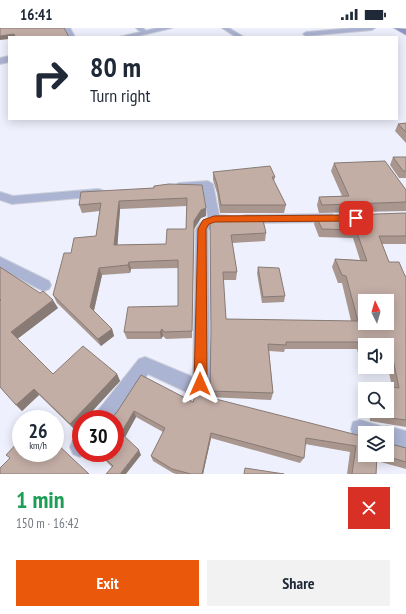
<!DOCTYPE html>
<html lang="en">
<head>
<meta charset="utf-8">
<style>
  body { margin:0; font-family:"PT Sans Narrow",sans-serif; background:#f2f2f3; color:#1f2937; height:100vh; display:flex; flex-direction:column; font-size:15px; white-space:nowrap }
  * { box-sizing:border-box; margin:0 }
  p { font-size:13px; color:#747a83 }
  .icon { flex:none; width:22px; height:22px; fill:none; stroke:currentColor; stroke-width:2; stroke-linecap:round; stroke-linejoin:round }
  .map { position:relative; height:446px; overflow:hidden }
  .side { display:flex; flex-direction:column; background:#fff; flex:1 }
  .side>* { flex:none }
  .banner { position:absolute; left:8px; top:8px; width:390px; height:84px; border-radius:0px; box-shadow:0 2px 10px #0003; background:#fff; color:#1f2937; overflow:hidden }
  .needle { width:26px; rotate:355deg }
  .buttons { position:absolute; left:358px; top:266px; display:grid; gap:8px }
  .buttons a { display:grid; place-items:center; width:36px; height:36px; border-radius:0px; background:#fff; box-shadow:0 2px 10px #0003; font-size:20px }
  .speed { position:absolute; left:12px; top:382px; display:flex; gap:8px; font-size:20px; font-weight:700; text-align:center }
  .speed>* { display:grid; place-content:center; width:52px; height:52px; border-radius:50%; background:#fff; box-shadow:0 2px 10px #0003; line-height:1 }
  .speed small { font-size:10px; font-weight:400 }
  .speed .limit { border:6px solid #d22; background:#fff; color:#111 }
  .pin { position:absolute; display:grid; place-items:center; width:34px; height:34px; color:#fff; margin:-17px; border-radius:8px; box-shadow:0 2px 6px #0006 }
  .me { position:absolute; width:44px; margin:-22px; rotate:0deg; stroke-linejoin:round; filter:drop-shadow(0 0 3px #0008) }
  .turn { display:flex; align-items:center; gap:14px; height:84px; padding:0 16px; font-size:18px }
  .turn .icon { width:52px; height:52px; stroke-width:2.5 }
  .turn b { display:block; font-size:28px; line-height:34px }
  .round { display:grid; place-items:center; flex:none; width:42px; height:42px; border-radius:0px; background:#f2f2f3 }
  .head { display:flex; align-items:center; justify-content:space-between; height:68px; padding:0 16px }
  h1 { font-size:24px; font-weight:700; line-height:30px; color:#1e9e55 }
  .action { display:flex; gap:8px; margin-top:auto; padding:8px 16px }
  .action a { flex:1; height:46px; border-radius:0px; background:#ea580c; color:#fff; font-size:16px; font-weight:700; line-height:46px; text-align:center }
  .action a+a { background:#f2f2f3; color:#1f2937 }
  .status { display:flex; justify-content:space-between; align-items:center; height:28px; padding:0 20px; background:#fff; direction:ltr }
  .status svg { height:11px; fill:currentColor }
  .map>svg:first-child { display:block }
  .lines { fill:none; stroke-linecap:round; stroke-linejoin:round }
  .minor-casing { stroke:#cccfda; stroke-width:2 }
  .tertiary-casing { stroke:#cccfda; stroke-width:2 }
  .secondary-casing { stroke:#cccfda; stroke-width:2 }
  .minor { fill:#acb4d3; fill-rule:evenodd }
  .tertiary { fill:#acb4d3; fill-rule:evenodd }
  .secondary { fill:#8b95c3; fill-rule:evenodd }
  .wall { fill:#a8968f; fill-rule:evenodd }
  .shaded-wall { fill:#887a74 }
  .building { fill:#c3aea6; stroke:#887a74; fill-rule:evenodd }
  .route { fill:#ea580c; stroke:#983908 }
</style>
</head>
<body>
<div class="status"><b>16:41</b><svg viewBox="0 0 49 12"><path d="M0 12V9h3v3zM5 12V6h3v6zM10 12V3h3v9zM15 12V0h3v12zM26 1h20v11H26zM47 4h2v5h-2z"/></svg></div>
<div class="map">
<svg width="406" height="446" viewBox="0 0 406 446">
  <rect width="100%" height="100%" fill="#eef1fd"/>
  <g class="lines">
    <defs>
      <g id="minor">
        <path d="M 64,0 L 70,0 L 75,9 L 69,9 Z"/>
        <path d="M 136,0 L 143,0 L 148,5 L 143,6 Z"/>
        <path d="M 222,0 L 229,0 L 244,9 L 236,9 Z"/>
        <path d="M 352,0 L 375,0 L 372,2 L 306,8 L 303,6 L 306,4 Z"/>
        <path d="M 208,153 L 213,156 L 219,187 L 230,188 L 232,191 L 230,194 L 216,196 L 208,202 L 210,356 L 207,362 L 193,367 L 148,346 L 113,391 L 93,391 L 96,385 L 139,331 L 145,329 L 193,349 L 196,201 L 200,195 L 208,190 L 203,160 L 179,161 L 174,158 L 179,155 Z"/>
        <path d="M 98,161 L 102,162 L 104,165 L 102,168 L 12,176 L 0,172 L 0,164 L 13,168 Z"/>
        <path d="M 332,186 L 338,190 L 332,194 L 246,195 L 242,194 L 240,191 L 242,188 L 246,187 Z"/>
        <path d="M 0,229 L 49,253 L 51,257 L 49,261 L 44,263 L 39,261 L 0,240 Z"/>
        <path d="M 360,392 L 384,399 L 387,398 L 406,403 L 406,421 L 387,416 L 387,405 L 365,405 L 365,411 L 353,408 L 351,401 L 353,394 Z"/>
        <path d="M 81,408 L 81,425 L 88,425 L 80,429 L 73,426 L 70,419 L 73,412 Z"/>
      </g>
      <g id="tertiary">
        <path d="M 157,0 L 172,0 L 134,9 L 119,9 Z"/>
        <path d="M 9,28 L 9,34 L 0,36 L 0,30 Z"/>
      </g>
      <path id="secondary" d="M 394,0 L 406,1 L 406,7 Z"/>
    </defs>
    <use href="#minor" class="minor-casing"/>
    <use href="#tertiary" class="tertiary-casing"/>
    <use href="#secondary" class="secondary-casing"/>
    <use href="#minor" class="minor"/>
    <use href="#tertiary" class="tertiary"/>
    <use href="#secondary" class="secondary"/>
  </g>
  <g class="wall">
    <path d="M 406,95 L 406,115 L 395,103 L 398,96 Z"/>
    <path d="M 393,129 L 406,129 L 406,150 L 399,150 L 390,137 Z"/>
    <path d="M 334,135 L 406,162 L 406,183 L 319,185 L 317,177 L 319,169 L 342,168 L 331,143 Z"/>
    <path d="M 213,144 L 275,149 L 274,153 L 286,177 L 284,185 L 220,185 L 217,165 L 213,152 Z"/>
    <path d="M 169,156 L 206,180 L 206,188 L 201,190 L 194,201 L 192,310 L 166,311 L 163,308 L 161,311 L 127,311 L 124,304 L 178,278 L 178,240 L 131,241 L 130,245 L 102,247 L 94,283 L 112,301 L 114,308 L 101,318 L 57,275 L 53,267 L 96,208 L 100,183 L 82,185 L 79,177 ZM 187,178 L 186,201 L 166,216 L 117,217 L 120,181 Z"/>
    <path d="M 406,185 L 406,216 L 382,216 L 389,234 L 405,248 L 406,248 L 406,399 L 370,393 L 369,383 L 387,383 L 387,361 L 367,361 L 371,356 L 392,359 L 387,335 L 387,317 L 365,317 L 365,326 L 358,325 L 357,321 L 285,321 L 284,324 L 269,323 L 273,365 L 271,372 L 210,369 L 211,310 L 210,201 L 266,205 L 265,213 L 232,215 L 237,244 L 236,252 L 223,252 L 226,291 L 351,293 L 342,255 L 338,255 L 332,239 L 335,231 L 360,232 L 353,210 L 319,209 L 314,196 L 316,188 Z"/>
    <path d="M 0,239 L 58,280 L 17,311 L 53,346 L 117,346 L 120,353 L 85,391 L 81,391 L 81,396 L 75,402 L 39,367 L 22,383 L 0,359 Z"/>
    <path d="M 258,239 L 285,268 L 284,274 L 262,275 L 257,245 Z"/>
    <path d="M 193,374 L 365,409 L 365,427 L 387,427 L 406,420 L 406,441 L 377,433 L 376,446 L 347,446 L 350,424 L 305,416 L 304,430 L 300,435 L 211,410 L 203,446 L 176,446 L 173,445 L 153,433 L 151,428 L 163,404 L 136,389 L 125,409 L 141,427 L 112,439 L 98,425 L 115,425 L 117,384 Z"/>
  </g>
  <g class="shaded-wall">
    <path d="M 14,6 L 15,9 L 9,9 L 9,11 L 0,12 L 0,8 Z"/>
    <path d="M 119,173 L 120,181 L 117,225 L 114,217 Z"/>
    <path d="M 206,180 L 206,188 L 201,190 L 194,201 L 192,310 L 194,193 L 201,182 Z"/>
    <path d="M 129,234 L 131,241 L 130,245 L 128,237 Z"/>
    <path d="M 99,240 L 102,247 L 93,286 L 90,279 Z"/>
    <path d="M 53,272 L 58,280 L 16,312 L 11,304 Z"/>
    <path d="M 112,301 L 114,308 L 101,318 L 98,311 Z"/>
    <path d="M 162,301 L 163,308 L 161,311 L 160,304 Z"/>
    <path d="M 117,346 L 120,353 L 85,391 L 81,391 L 81,396 L 75,402 L 70,396 Z"/>
    <path d="M 34,361 L 39,367 L 22,383 L 16,377 Z"/>
    <path d="M 134,383 L 136,389 L 124,411 L 121,405 Z"/>
    <path d="M 211,405 L 211,410 L 203,446 L 202,446 Z"/>
    <path d="M 139,422 L 141,427 L 126,446 L 120,446 Z"/>
  </g>
  <g class="building">
    <path d="M 0,0 L 64,0 L 69,9 L 15,9 L 14,6 L 0,8 Z"/>
    <path d="M 406,95 L 406,104 L 398,96 Z"/>
    <path d="M 393,129 L 406,129 L 406,143 L 403,143 Z"/>
    <path d="M 385,133 L 406,162 L 406,174 L 322,177 L 319,169 L 349,168 L 334,135 Z"/>
    <path d="M 270,138 L 275,149 L 272,149 L 286,177 L 221,177 L 217,156 L 213,144 Z"/>
    <path d="M 169,156 L 202,157 L 206,180 L 201,182 L 194,193 L 192,303 L 164,304 L 162,301 L 160,304 L 124,304 L 128,279 L 178,278 L 178,232 L 129,234 L 128,237 L 99,240 L 90,279 L 112,301 L 98,311 L 53,267 L 64,225 L 71,225 L 74,210 L 96,208 L 101,175 L 79,177 L 81,164 L 154,160 L 154,158 ZM 187,170 L 186,201 L 167,201 L 166,216 L 114,217 L 119,173 Z"/>
    <path d="M 406,185 L 406,208 L 379,208 L 389,234 L 399,234 L 405,248 L 406,248 L 406,392 L 376,388 L 375,383 L 387,383 L 387,361 L 372,361 L 371,356 L 399,360 L 391,322 L 387,322 L 387,317 L 365,317 L 365,319 L 362,318 L 362,314 L 286,314 L 286,317 L 268,316 L 273,365 L 210,363 L 211,302 L 210,193 L 211,190 L 216,188 L 262,188 L 266,205 L 231,207 L 237,244 L 223,244 L 226,291 L 358,293 L 346,248 L 342,247 L 335,231 L 367,233 L 356,202 L 322,201 L 316,188 ZM 365,273 L 387,273 L 387,295 L 365,295 Z"/>
    <path d="M 0,239 L 40,265 L 43,263 L 53,272 L 11,304 L 53,346 L 83,318 L 117,346 L 70,396 L 34,361 L 16,377 L 0,359 L 0,273 L 1,272 L 0,271 Z"/>
    <path d="M 258,239 L 279,240 L 285,268 L 263,269 Z"/>
    <path d="M 141,347 L 193,374 L 196,366 L 365,409 L 365,427 L 377,427 L 376,446 L 352,446 L 356,418 L 306,410 L 304,430 L 211,405 L 202,446 L 191,446 L 172,441 L 151,428 L 165,400 L 134,383 L 121,405 L 139,422 L 120,446 L 106,446 L 113,438 L 99,425 L 115,425 L 115,391 L 111,391 L 117,384 Z"/>
    <path d="M 21,411 L 21,425 L 55,425 L 55,414 L 89,446 L 0,446 L 0,440 L 10,430 L 6,427 Z"/>
    <path d="M 387,415 L 406,420 L 406,434 L 382,427 L 387,427 Z"/>
    <path d="M 245,440 L 284,446 L 244,446 Z"/>
  </g>
  <path class="route" d="M 356,187 L 360,190 L 356,193 L 215,194 L 209,196 L 206,201 L 207,356 L 205,360 L 200,362 L 196,360 L 194,356 L 198,201 L 203,192 L 214,188 Z"/>
</svg>
<div class="buttons">
<a><svg class="needle" viewBox="-14 -14 28 28"><path d="M0-13l5 13h-10z" fill="#e53935"/><path d="M0 13l5-13h-10z" fill="#747a83"/></svg></a>
<a><svg class="icon" aria-label="sound" viewBox="0 0 24 24"><path d="M4 9h4l5-4v14l-5-4H4zM17 9q2 3 0 6"/></svg></a>
<a><svg class="icon" aria-label="search" viewBox="0 0 24 24"><circle cx="10" cy="10" r="6"/><path d="M15 15l6 6"/></svg></a>
<a><svg class="icon" aria-label="layers" viewBox="0 0 24 24"><path d="M12 4l9 5-9 5-9-5zM3 14l9 5 9-5"/></svg></a>
</div>
<div class="speed"><div>26<small>km/h</small></div><div class="limit">30</div></div>
<div class="pin" style="left:356px;top:190px;background:#d93025"><svg class="icon" aria-label="arrive" viewBox="0 0 24 24"><path d="M6 21V4h12l-3 4 3 4H6"/></svg></div>
<svg class="me" style="left:200px;top:356px" viewBox="-20 -20 40 40"><path d="M0-17L14 15 0 8-14 15z" fill="#ea580c" stroke="#fff" stroke-width="4"/></svg>
<div class="banner">
<div class="turn"><svg class="icon" aria-label="right" viewBox="0 0 24 24"><path d="M7 20v-9h11M14 6l5 5-5 5"/></svg><div><b>80 m</b>Turn right</div></div>
</div>
</div>
<section class="side">
<div class="head"><div><h1>1 min</h1><p>150 m · 16:42</p></div><a class="round" style="background:#d93025;color:#fff"><svg class="icon" aria-label="close" viewBox="0 0 24 24"><path d="M6 6l12 12M18 6L6 18"/></svg></a></div>
<div class="action"><a>Exit</a><a>Share</a></div>
</section>
</body>
</html>
